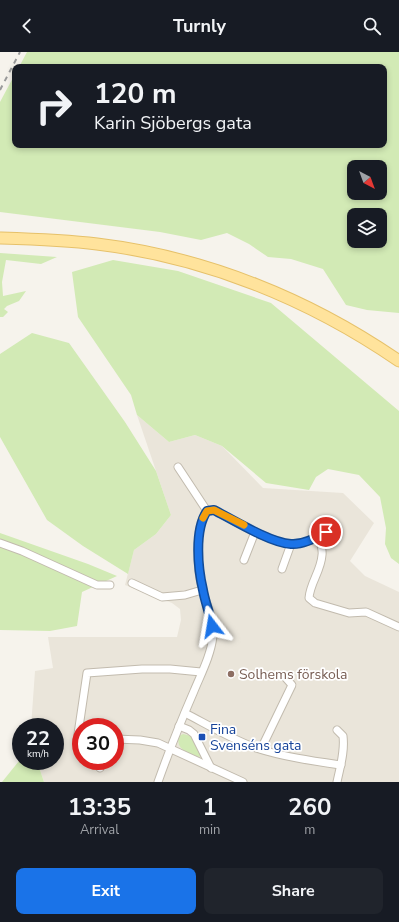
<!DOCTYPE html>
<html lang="en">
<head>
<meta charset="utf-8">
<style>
  body { margin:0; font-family:"Nunito Sans",sans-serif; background:#20242c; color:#f1f3f6; height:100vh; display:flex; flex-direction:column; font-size:15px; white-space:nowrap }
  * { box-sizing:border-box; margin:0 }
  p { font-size:13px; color:#9ea1a6 }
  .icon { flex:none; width:22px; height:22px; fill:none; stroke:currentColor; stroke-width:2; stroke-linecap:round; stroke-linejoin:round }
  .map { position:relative; height:730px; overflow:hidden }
  .details { display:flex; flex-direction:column; background:#171b24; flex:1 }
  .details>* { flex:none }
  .top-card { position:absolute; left:12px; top:12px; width:375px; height:84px; border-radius:8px; box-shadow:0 2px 6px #0003; background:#171b24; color:#f1f3f6; overflow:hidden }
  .needle { width:26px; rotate:139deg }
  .buttons { position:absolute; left:347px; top:108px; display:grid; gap:8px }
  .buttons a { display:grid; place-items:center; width:40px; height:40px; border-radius:8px; background:#171b24; box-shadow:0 2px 6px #0003; font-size:20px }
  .speed { position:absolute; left:12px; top:666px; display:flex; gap:8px; font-size:20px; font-weight:700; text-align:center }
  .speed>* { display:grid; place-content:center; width:52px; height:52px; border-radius:50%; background:#171b24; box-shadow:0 2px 6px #0003; line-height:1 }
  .speed small { font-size:10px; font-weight:400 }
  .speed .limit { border:6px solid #d22; background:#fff; color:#111 }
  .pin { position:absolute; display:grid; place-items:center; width:34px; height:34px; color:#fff; margin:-17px; border:2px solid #fff; border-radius:50%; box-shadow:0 1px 4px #0007 }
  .me { position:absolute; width:44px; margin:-22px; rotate:346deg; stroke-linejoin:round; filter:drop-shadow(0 0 3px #0008) }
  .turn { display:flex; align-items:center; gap:14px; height:84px; padding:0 16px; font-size:18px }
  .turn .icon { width:52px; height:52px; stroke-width:2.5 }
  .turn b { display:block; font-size:28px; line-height:34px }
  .eta { display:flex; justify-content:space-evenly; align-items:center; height:68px; text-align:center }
  .eta b { font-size:24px; font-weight:700; line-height:28px }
  .action { display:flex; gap:8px; margin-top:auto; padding:8px 16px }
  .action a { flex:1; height:46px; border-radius:8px; background:#1a73e8; color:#fff; font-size:16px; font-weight:700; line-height:46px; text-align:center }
  .action a+a { background:#20242c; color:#f1f3f6 }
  header { display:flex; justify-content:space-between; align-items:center; height:52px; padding:0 16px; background:#171b24; font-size:18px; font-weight:700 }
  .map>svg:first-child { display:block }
  .residential { fill:#eae5da; fill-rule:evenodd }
  .green { fill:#d2eab5; fill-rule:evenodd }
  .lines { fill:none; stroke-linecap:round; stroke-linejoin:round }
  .street-casing { stroke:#c2bbae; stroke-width:9 }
  .primary-casing { stroke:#e6c16a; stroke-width:13 }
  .street { stroke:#fff; stroke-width:7 }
  .primary { stroke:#ffe39c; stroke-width:11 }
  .rail { stroke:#9a9a9a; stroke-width:2; stroke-dasharray:5 5; stroke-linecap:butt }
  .route-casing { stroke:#114b97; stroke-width:10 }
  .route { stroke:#1a73e8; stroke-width:7 }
  .slow { stroke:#f59e0b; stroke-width:7 }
  .education-dot { fill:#8d6e63; stroke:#fff; stroke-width:1.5 }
  .transit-dot { fill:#1a4fb4; stroke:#fff; stroke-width:1.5 }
  .labels { text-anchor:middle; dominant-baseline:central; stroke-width:3.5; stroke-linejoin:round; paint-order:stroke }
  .education-label { font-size:14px; fill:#785e54; stroke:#fff; text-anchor:start }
  .transit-label { font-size:14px; fill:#164399; stroke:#fff; text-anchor:start }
</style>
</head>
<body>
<header><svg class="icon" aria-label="back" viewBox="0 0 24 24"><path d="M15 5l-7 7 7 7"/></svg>Turnly<svg class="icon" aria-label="search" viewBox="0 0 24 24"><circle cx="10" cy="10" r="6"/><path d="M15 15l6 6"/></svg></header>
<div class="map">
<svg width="399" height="730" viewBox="0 0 399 730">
  <rect width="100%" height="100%" fill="#f6f3ec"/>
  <path class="residential" d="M 137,363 L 169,390 L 195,383 L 222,394 L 263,436 L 343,441 L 374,471 L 350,509 L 365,524 L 399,540 L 399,730 L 44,730 L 37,709 L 55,709 L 55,675 L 31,675 L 35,619 L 53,616 L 48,585 L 177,585 L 181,568 L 180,557 L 172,551 L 125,533 L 134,498 L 156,482 L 171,463 ZM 81,675 L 115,675 L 115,709 L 81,709 Z"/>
  <g class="green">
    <path d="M 27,0 L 399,0 L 399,261 L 367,258 L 346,253 L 323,217 L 291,207 L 268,205 L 249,192 L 227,181 L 201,188 L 160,180 L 0,160 L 0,50 L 15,22 L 15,93 L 384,93 L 384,15 L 19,15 ZM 354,115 L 380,115 L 380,141 L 354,141 ZM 354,163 L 380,163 L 380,189 L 354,189 Z"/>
    <path d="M 0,201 L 57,205 L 41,212 L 6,208 L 2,230 L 3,244 L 26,239 L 19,249 L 7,254 L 4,257 L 8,260 L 3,265 L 0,265 Z"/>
    <path d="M 113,208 L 178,219 L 271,251 L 399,359 L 399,512 L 391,506 L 385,492 L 386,476 L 380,445 L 359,423 L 328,417 L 316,425 L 309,438 L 266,431 L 222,394 L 195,383 L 169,390 L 137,363 L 131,343 L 78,265 L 72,220 Z"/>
    <path d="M 32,281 L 69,291 L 125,370 L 156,419 L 171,463 L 156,482 L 134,498 L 128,522 L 83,494 L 47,468 L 0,385 L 0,302 Z"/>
    <path d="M 0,481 L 88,512 L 117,524 L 82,540 L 77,574 L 50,579 L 0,578 Z"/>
    <path d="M 183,682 L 191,684 L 200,701 L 201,704 L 199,705 C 189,701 175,698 179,684 Z"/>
    <path d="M 19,709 L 37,709 L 44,730 L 2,730 Z"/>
  </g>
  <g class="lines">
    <defs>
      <g id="street">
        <path d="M 178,415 L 207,459"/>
        <path d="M 207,459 L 214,458 C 233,468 271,491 291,492 C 302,493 316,486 326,480"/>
        <path d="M 319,484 C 320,490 323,498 322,503 C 321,519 310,531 309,546 L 315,551 L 349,561 L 366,560 L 399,575"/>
        <path d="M 0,491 L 22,499 L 97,533 L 110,533"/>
        <path d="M 244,508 L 255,480"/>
        <path d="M 282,517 L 291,492"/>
        <path d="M 132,531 L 162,545 L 185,543 L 202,538"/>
        <path d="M 185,661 C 208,673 231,687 256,696 C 284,705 313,709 341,713"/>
        <path d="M 179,674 L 189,678 L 194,682 L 211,716"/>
        <path d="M 115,687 L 140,688 L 158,691 L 243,730"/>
        <path d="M 81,689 L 77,690 L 78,682 L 87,621 L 142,617 L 170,617 L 201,620"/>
        <path d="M 261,697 L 292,633 L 284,624"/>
        <path d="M 100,716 L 101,709"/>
        <path d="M 158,730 C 169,699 181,669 194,639 C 201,622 211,603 213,584 C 215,569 207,554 203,540 C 197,519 194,477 207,459"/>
        <path d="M 337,730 C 340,715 345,700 343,684 L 337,678"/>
      </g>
      <path id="primary" d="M 0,186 C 32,187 65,188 97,192 C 205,205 309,247 399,309"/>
    </defs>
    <use href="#street" class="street-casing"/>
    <use href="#primary" class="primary-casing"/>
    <use href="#street" class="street"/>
    <use href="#primary" class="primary"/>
    <path class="rail" d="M 0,38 L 20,0"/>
  </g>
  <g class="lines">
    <defs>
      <path id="route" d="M 212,574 C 210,562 205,550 203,538 C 198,517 194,478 207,459 L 214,458 C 233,468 271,491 291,492 C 302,493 316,486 326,480"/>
    </defs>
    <use href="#route" class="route-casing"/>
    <use href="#route" class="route"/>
    <path class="slow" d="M 203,466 L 207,459 L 214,458 L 244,473"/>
  </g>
  <circle class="education-dot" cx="231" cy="622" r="4"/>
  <rect class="transit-dot" x="198" y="681" width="8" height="8" rx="2"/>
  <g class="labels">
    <g class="education-label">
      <text x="239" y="622">Solhems förskola</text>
    </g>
    <g class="transit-label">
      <text x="210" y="677">Fina<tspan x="210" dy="16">Svenséns gata</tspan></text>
    </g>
  </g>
</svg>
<div class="buttons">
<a><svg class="needle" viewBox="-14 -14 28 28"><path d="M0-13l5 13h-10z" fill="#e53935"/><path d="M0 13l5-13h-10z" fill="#9ea1a6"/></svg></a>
<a><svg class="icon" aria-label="layers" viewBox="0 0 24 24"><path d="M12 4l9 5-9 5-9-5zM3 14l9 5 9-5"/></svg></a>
</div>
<div class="speed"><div>22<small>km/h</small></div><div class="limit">30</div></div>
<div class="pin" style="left:326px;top:480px;background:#d93025"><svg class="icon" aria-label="arrive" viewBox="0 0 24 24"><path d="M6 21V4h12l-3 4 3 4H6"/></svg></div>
<svg class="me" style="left:212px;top:574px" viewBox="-20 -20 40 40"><path d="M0-17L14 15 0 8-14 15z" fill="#1a73e8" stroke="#fff" stroke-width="4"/></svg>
<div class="top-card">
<div class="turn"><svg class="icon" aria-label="right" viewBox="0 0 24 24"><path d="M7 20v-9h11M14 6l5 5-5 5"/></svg><div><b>120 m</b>Karin Sjöbergs gata</div></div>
</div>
</div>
<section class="details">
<div class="eta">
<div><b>13:35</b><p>Arrival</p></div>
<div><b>1</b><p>min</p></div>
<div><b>260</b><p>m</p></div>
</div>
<div class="action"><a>Exit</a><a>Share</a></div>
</section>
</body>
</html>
